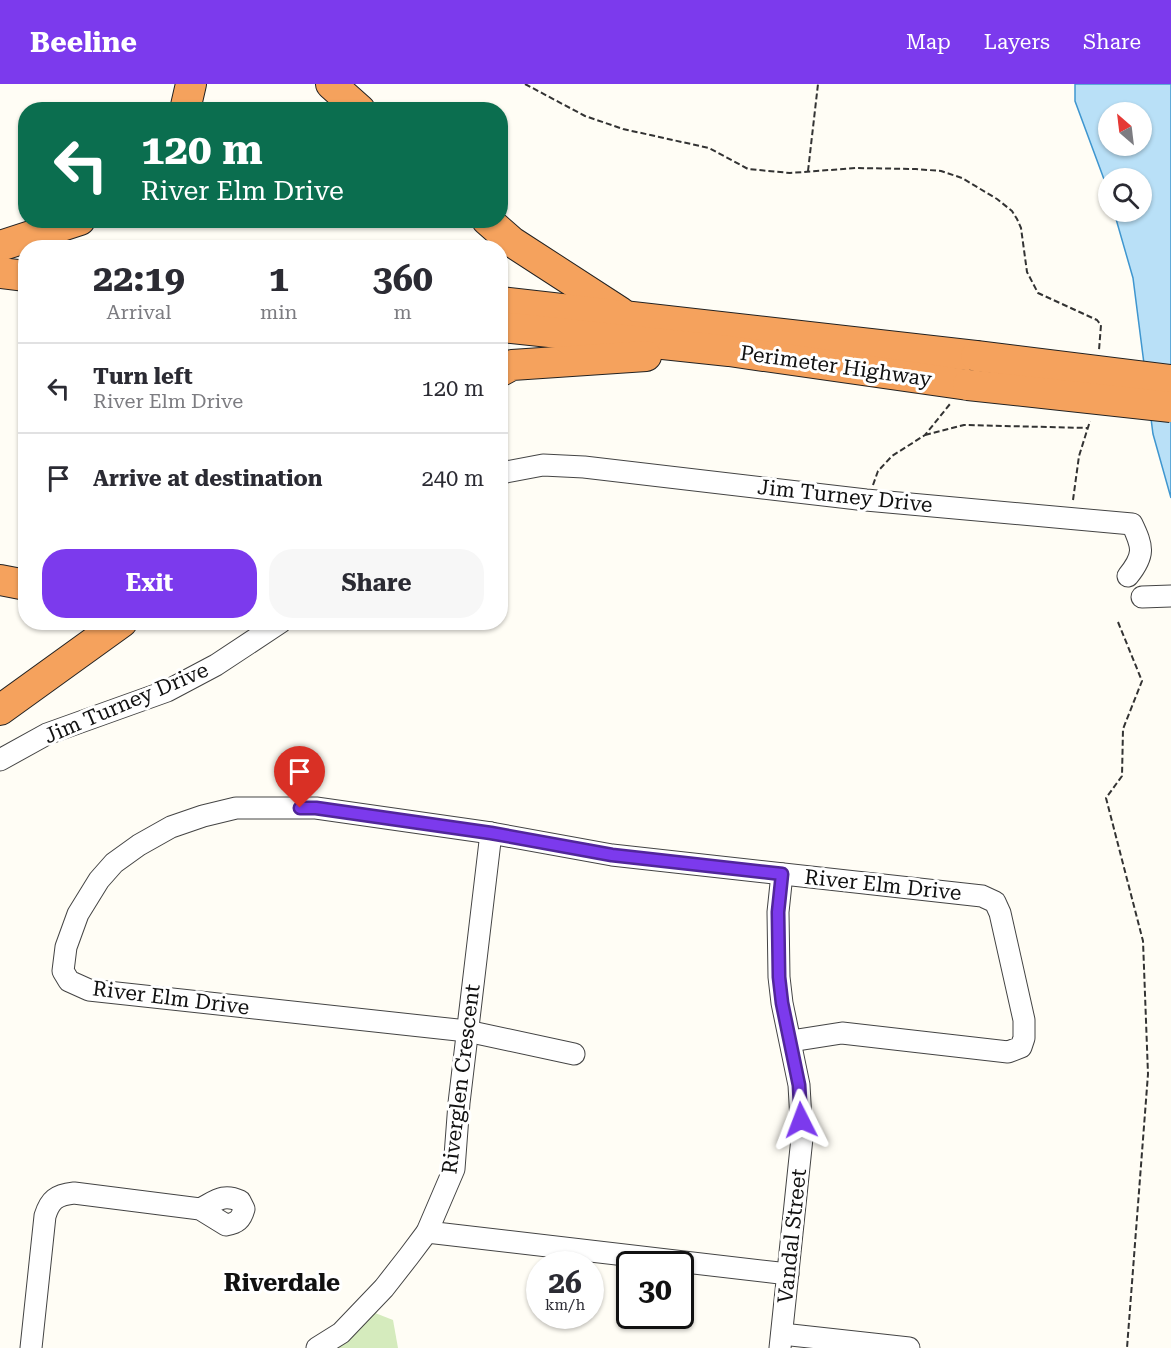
<!DOCTYPE html>
<html lang="en">
<head>
<meta charset="utf-8">
<style>
  body { margin:0; font-family:"Roboto Serif",serif; background:#f7f7f7; color:#2b2b33; height:100vh; display:flex; flex-direction:column; font-size:22px; white-space:nowrap }
  * { box-sizing:border-box; margin:0 }
  p { font-size:20px; color:#7c7c81 }
  .icon { flex:none; width:33px; height:33px; fill:none; stroke:currentColor; stroke-width:2; stroke-linecap:round; stroke-linejoin:round }
  .map { position:relative; flex:1; overflow:hidden }
  .side { position:absolute; left:18px; top:156px; width:490px; height:390px; display:flex; flex-direction:column; background:#fff; border-radius:24px; box-shadow:0 2px 4px #0004 }
  .side>* { flex:none }
  .top-card { position:absolute; left:18px; top:18px; width:490px; height:126px; border-radius:24px; box-shadow:0 2px 4px #0004; background:#0b6e4f; color:#fff; overflow:hidden }
  .needle { width:39px; rotate:332deg }
  .buttons { position:absolute; left:1098px; top:18px; display:grid; gap:12px }
  .buttons a { display:grid; place-items:center; width:54px; height:54px; border-radius:50%; background:#fff; box-shadow:0 2px 4px #0004; font-size:30px }
  .speed { position:absolute; left:526px; top:1167px; display:flex; gap:12px; font-size:30px; font-weight:700; text-align:center }
  .speed>* { display:grid; place-content:center; width:78px; height:78px; border-radius:50%; background:#fff; box-shadow:0 2px 4px #0004; line-height:1 }
  .speed small { font-size:15px; font-weight:400 }
  .speed .limit { border:3px solid #111; border-radius:9px; background:#fff; color:#111 }
  .pin { position:absolute; display:grid; place-items:center; width:51px; height:51px; color:#fff; margin:-62px -26px; border-radius:50% 50% 50% 0; rotate:-45deg; box-shadow:0 0 6px #0007 }
  .pin .icon { rotate:45deg }
  .me { position:absolute; width:66px; margin:-33px; rotate:357deg; stroke-linejoin:round; filter:drop-shadow(0 0 4px #0008) }
  .turn { display:flex; align-items:center; gap:21px; height:126px; padding:0 24px; font-size:27px }
  .turn .icon { width:78px; height:78px; stroke-width:2.5 }
  .turn b { display:block; font-size:42px; line-height:51px }
  .eta { display:flex; justify-content:space-evenly; align-items:center; height:102px; text-align:center }
  .eta b { font-size:36px; font-weight:700; line-height:42px }
  .button { display:flex; gap:12px; margin-top:auto; padding:12px 24px }
  .button a { flex:1; height:69px; border-radius:24px; background:#7c3aed; color:#fff; font-size:24px; font-weight:700; line-height:69px; text-align:center }
  .button a+a { background:#f7f7f7; color:#2b2b33 }
  ul { padding:0; list-style:none }
  li { display:flex; align-items:center; gap:18px; height:90px; padding:0 24px; border-top:2px solid #e1e1e2 }
  li div { flex:1 }
  li b { display:block; font-size:22px }
  li em { font-style:normal }
  header { display:flex; align-items:center; gap:36px; box-sizing:border-box; height:84px; padding:0 30px; background:#7c3aed; color:#fff }
  header strong { font-size:28px }
  nav { display:flex; gap:33px; margin-inline-start:auto; font-size:21px }
  .map>svg:first-child { display:block }
  .green { fill:#d5ebbd }
  .water { fill:#b9e0f7; stroke:#3f96cf; stroke-width:1.5; fill-rule:evenodd }
  .lines { fill:none; stroke-linecap:round; stroke-linejoin:round }
  .minor-casing { stroke:#444; stroke-width:23 }
  .highway-casing { stroke:#222; stroke-width:32 }
  .path { stroke:#333; stroke-width:2; stroke-dasharray:6 3; stroke-linecap:butt }
  .minor { stroke:#fff; stroke-width:21 }
  .highway { stroke:#f5a25d; stroke-width:30 }
  .highway-bridge-casing { stroke:#222; stroke-width:32; stroke-linecap:butt }
  .highway-bridge { stroke:#f5a25d; stroke-width:30 }
  .route-casing { stroke:#51269a; stroke-width:15 }
  .route { stroke:#7c3aed; stroke-width:10 }
  .labels { text-anchor:middle; dominant-baseline:central; stroke-width:6; stroke-linejoin:round; paint-order:stroke }
  .street-label { font-size:21px; fill:#111; stroke:#fff }
  .quarter-label { font-size:24px; font-weight:bold; fill:#111; stroke:#fff }
</style>
</head>
<body>
<header>
<strong>Beeline</strong>
<nav><a>Map</a><a>Layers</a><a>Share</a></nav>
</header>
<div class="map">
<svg width="1171" height="1264" viewBox="0 0 1171 1264">
  <rect width="100%" height="100%" fill="#fffdf5"/>
  <path class="green" d="M 370,1227 L 393,1236 L 398,1264 L 332,1264 Z"/>
  <path class="water" d="M 1075,0 L 1171,0 L 1171,414 L 1153,350 L 1133,194 L 1114,128 L 1142,128 L 1142,94 L 1108,94 L 1108,106 L 1075,17 ZM 1108,28 L 1142,28 L 1142,62 L 1108,62 Z"/>
  <g class="lines">
    <defs>
      <g id="minor">
        <path d="M 501,389 L 543,381 L 584,383 L 866,416 L 1132,440 C 1143,463 1145,471 1128,492"/>
        <path d="M 1142,513 L 1171,512"/>
        <path d="M 0,676 L 47,650 L 167,607 L 216,581 L 281,538"/>
        <path d="M 574,970 L 467,947 L 89,906 L 69,897 L 63,887 L 66,863 L 78,830 L 99,796 L 114,779 L 139,761 L 171,743 L 203,732 L 236,724 L 316,724 L 491,749 L 612,771 L 982,812 L 995,818 L 1000,829 L 1024,936 L 1024,954 L 1021,963 L 1008,968 L 842,949 L 791,957"/>
        <path d="M 427,1148 L 788,1190"/>
        <path d="M 782,1250 L 909,1264"/>
        <path d="M 31,1264 L 45,1132 C 50,1116 56,1111 74,1109 L 200,1125 L 226,1141 C 237,1139 241,1136 244,1125 L 240,1117 C 223,1109 216,1117 200,1125"/>
        <path d="M 317,1264 L 341,1249 L 384,1204 L 409,1172 L 427,1148 L 454,1085 L 459,1019 L 491,749"/>
        <path d="M 780,1264 L 802,1054 L 799,1001 L 782,919 L 779,893 L 778,828 L 782,790"/>
      </g>
      <g id="highway">
        <path d="M 331,0 L 360,26"/>
        <path d="M 185,26 L 191,0"/>
        <path d="M 487,136 L 512,158 L 620,228"/>
        <path d="M 0,162 L 80,136"/>
        <path d="M 0,189 L 26,192"/>
        <path d="M 501,218 L 976,272"/>
        <path d="M 501,243 L 729,267 L 968,301"/>
        <path d="M 501,287 L 512,281 L 646,272"/>
        <path d="M 0,496 L 26,501"/>
        <path d="M 0,626 L 122,538"/>
      </g>
    </defs>
    <use href="#minor" class="minor-casing"/>
    <use href="#highway" class="highway-casing"/>
    <g class="path">
      <path d="M 525,0 L 585,32 L 623,45 L 709,64 L 748,85 L 790,89 L 856,84 L 916,85 L 941,87 L 962,94 L 997,115 L 1012,127 L 1017,135 L 1021,144 L 1027,188 L 1038,209 L 1097,236 L 1101,241 L 1099,266"/>
      <path d="M 808,87 L 818,0"/>
      <path d="M 925,351 L 964,341 L 1088,344"/>
      <path d="M 873,401 L 878,387 L 892,372 L 925,351 L 950,320"/>
      <path d="M 1073,416 L 1079,372 L 1090,337"/>
      <path d="M 1118,538 L 1142,597 L 1123,645 L 1122,692 L 1106,714 L 1143,857 L 1148,990 L 1127,1264"/>
    </g>
    <use href="#minor" class="minor"/>
    <use href="#highway" class="highway"/>
    <defs>
      <g id="highway-bridge">
        <path d="M 976,272 L 1171,296"/>
        <path d="M 968,301 L 1171,323"/>
      </g>
    </defs>
    <use href="#highway-bridge" class="highway-bridge-casing"/>
    <use href="#highway-bridge" class="highway-bridge"/>
  </g>
  <g class="lines">
    <defs>
      <path id="route" d="M 300,724 L 316,724 L 491,749 L 612,771 L 782,790 L 778,828 L 779,893 L 782,919 L 799,1001 L 801,1036"/>
    </defs>
    <use href="#route" class="route-casing"/>
    <use href="#route" class="route"/>
  </g>
  <g class="labels">
    <g class="street-label">
      <text transform="translate(836 282) rotate(8)">Perimeter Highway</text>
      <text transform="translate(845 412) rotate(6)">Jim Turney Drive</text>
      <text transform="translate(126 619) rotate(-23)">Jim Turney Drive</text>
      <text transform="translate(883 801) rotate(6)">River Elm Drive</text>
      <text transform="translate(171 914) rotate(7)">River Elm Drive</text>
      <text transform="translate(461 995) rotate(-83)">Riverglen Crescent</text>
      <text transform="translate(792 1152) rotate(-84)">Vandal Street</text>
    </g>
    <g class="quarter-label">
      <text x="282" y="1199">Riverdale</text>
    </g>
  </g>
</svg>
<div class="buttons">
<a><svg class="needle" viewBox="-14 -14 28 28"><path d="M0-13l5 13h-10z" fill="#e53935"/><path d="M0 13l5-13h-10z" fill="#7c7c81"/></svg></a>
<a><svg class="icon" aria-label="search" viewBox="0 0 24 24"><circle cx="10" cy="10" r="6"/><path d="M15 15l6 6"/></svg></a>
</div>
<div class="speed"><div>26<small>km/h</small></div><div class="limit">30</div></div>
<div class="pin" style="left:300px;top:724px;background:#d93025"><svg class="icon" aria-label="arrive" viewBox="0 0 24 24"><path d="M6 21V4h12l-3 4 3 4H6"/></svg></div>
<svg class="me" style="left:801px;top:1036px" viewBox="-20 -20 40 40"><path d="M0-17L14 15 0 8-14 15z" fill="#7c3aed" stroke="#fff" stroke-width="4"/></svg>
<div class="top-card">
<div class="turn"><svg class="icon" aria-label="left" viewBox="0 0 24 24"><path d="M17 20v-9H6M10 6l-5 5 5 5"/></svg><div><b>120 m</b>River Elm Drive</div></div>
</div>
<section class="side">
<div class="eta">
<div><b>22:19</b><p>Arrival</p></div>
<div><b>1</b><p>min</p></div>
<div><b>360</b><p>m</p></div>
</div>
<ul>
<li><svg class="icon" aria-label="left" viewBox="0 0 24 24"><path d="M17 20v-9H6M10 6l-5 5 5 5"/></svg><div><b>Turn left</b><p>River Elm Drive</p></div><em>120 m</em></li>
<li><svg class="icon" aria-label="arrive" viewBox="0 0 24 24"><path d="M6 21V4h12l-3 4 3 4H6"/></svg><div><b>Arrive at destination</b></div><em>240 m</em></li>
</ul>
<div class="button"><a>Exit</a><a>Share</a></div>
</section>
</div>
</body>
</html>
